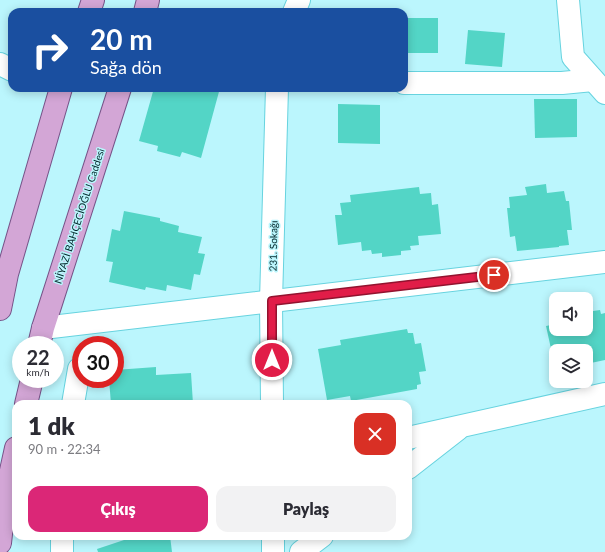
<!DOCTYPE html>
<html lang="tr">
<head>
<meta charset="utf-8">
<style>
  body { margin:0; font-family:Lato,sans-serif; background:#f2f2f3; color:#2b2b33; height:100vh; display:flex; flex-direction:column; font-size:15px; white-space:nowrap }
  * { box-sizing:border-box; margin:0 }
  p { font-size:13px; color:#7c7c81 }
  .icon { flex:none; width:22px; height:22px; fill:none; stroke:currentColor; stroke-width:2; stroke-linecap:round; stroke-linejoin:round }
  .map { position:relative; flex:1; overflow:hidden }
  .side { position:absolute; left:12px; top:400px; width:400px; height:140px; display:flex; flex-direction:column; background:#fff; border-radius:12px; box-shadow:0 2px 10px #0003 }
  .side>* { flex:none }
  .hud { position:absolute; left:8px; top:8px; width:400px; height:84px; border-radius:12px; box-shadow:0 2px 10px #0003; background:#1a4fa0; color:#fff; overflow:hidden }
  .tools { position:absolute; left:549px; top:292px; display:grid; gap:8px }
  .tools a { display:grid; place-items:center; width:44px; height:44px; border-radius:8px; background:#fff; box-shadow:0 2px 10px #0003; font-size:20px }
  .speed { position:absolute; left:12px; top:336px; display:flex; gap:8px; font-size:20px; font-weight:700; text-align:center }
  .speed>* { display:grid; place-content:center; width:52px; height:52px; border-radius:50%; background:#fff; box-shadow:0 2px 10px #0003; line-height:1 }
  .speed small { font-size:10px; font-weight:400 }
  .speed .limit { border:6px solid #d22; background:#fff; color:#111 }
  .pin { position:absolute; display:grid; place-items:center; width:34px; height:34px; color:#fff; margin:-17px; border:2px solid #fff; border-radius:50%; box-shadow:0 1px 4px #0007 }
  .me { position:absolute; width:44px; margin:-22px; rotate:0deg; stroke-linejoin:round; filter:drop-shadow(0 0 3px #0008) }
  .turn { display:flex; align-items:center; gap:14px; height:84px; padding:0 16px; font-size:18px }
  .turn .icon { width:52px; height:52px; stroke-width:2.5 }
  .turn b { display:block; font-size:28px; line-height:34px }
  .round { display:grid; place-items:center; flex:none; width:42px; height:42px; border-radius:12px; background:#f2f2f3 }
  .summary { display:flex; align-items:center; justify-content:space-between; height:68px; padding:0 16px }
  h1 { font-size:24px; font-weight:800; line-height:30px }
  .button { display:flex; gap:8px; margin-top:auto; padding:8px 16px }
  .button a { flex:1; height:46px; border-radius:12px; background:#db2777; color:#fff; font-size:16px; font-weight:800; line-height:46px; text-align:center }
  .button a+a { background:#f2f2f3; color:#2b2b33 }
  .map>svg:first-child { display:block }
  .building { fill:#53d5c6 }
  .lines { fill:none; stroke-linecap:round; stroke-linejoin:round }
  .minor-casing { stroke:#67d3df; stroke-width:24 }
  .major-casing { stroke:#765388; stroke-width:24 }
  .minor { stroke:#fff; stroke-width:22 }
  .major { stroke:#d3a6d6; stroke-width:22 }
  .route-casing { stroke:#92132f; stroke-width:10 }
  .route { stroke:#e11d48; stroke-width:7 }
  .labels { text-anchor:middle; dominant-baseline:central; stroke-width:3; stroke-linejoin:round; paint-order:stroke }
  .street-label { font-size:10px; fill:#02262a; stroke:#bbf6fd }
</style>
</head>
<body>
<div class="map">
<svg width="605" height="552" viewBox="0 0 605 552">
  <rect width="100%" height="100%" fill="#bbf6fd"/>
  <g class="building">
    <path d="M 407,18 L 438,18 L 438,53 L 408,53 Z"/>
    <path d="M 468,30 L 505,33 L 502,67 L 465,64 Z"/>
    <path d="M 154,88 L 220,88 L 201,158 L 182,152 L 180,157 L 157,151 L 158,146 L 139,141 Z"/>
    <path d="M 534,99 L 577,99 L 577,137 L 535,138 Z"/>
    <path d="M 338,104 L 380,105 L 380,144 L 338,143 Z"/>
    <path d="M 546,184 L 547,193 L 564,191 L 566,201 L 569,201 L 572,230 L 567,230 L 569,245 L 559,246 L 559,247 L 517,251 L 515,236 L 510,237 L 507,208 L 510,208 L 509,197 L 527,195 L 525,187 Z"/>
    <path d="M 419,187 L 420,194 L 431,193 L 432,205 L 438,204 L 441,234 L 418,236 L 419,245 L 410,246 L 411,250 L 401,251 L 401,255 L 382,257 L 382,253 L 372,254 L 371,250 L 362,251 L 361,242 L 338,245 L 335,215 L 342,215 L 340,203 L 351,202 L 350,195 Z"/>
    <path d="M 124,211 L 160,218 L 160,221 L 179,226 L 178,232 L 202,237 L 198,253 L 205,254 L 200,275 L 194,274 L 191,290 L 167,285 L 166,291 L 146,287 L 145,290 L 109,282 L 113,262 L 106,261 L 112,229 L 120,231 Z"/>
    <path d="M 600,310 L 601,314 L 605,313 L 605,360 L 586,364 L 586,351 L 556,351 L 556,367 L 555,367 L 546,326 L 556,324 L 556,329 L 586,329 L 586,312 Z"/>
    <path d="M 407,329 L 408,333 L 413,333 L 415,344 L 421,343 L 426,371 L 419,372 L 421,384 L 417,385 L 417,389 L 351,401 L 350,396 L 327,400 L 318,349 L 341,345 L 340,340 Z"/>
    <path d="M 156,367 L 156,375 L 191,373 L 193,404 L 111,404 L 109,379 L 115,379 L 115,370 Z"/>
    <path d="M 136,536 L 170,536 L 172,552 L 98,552 L 97,549 Z"/>
  </g>
  <g class="lines">
    <defs>
      <g id="minor">
        <path d="M 568,0 L 573,57 L 605,93"/>
        <path d="M 294,12 L 299,0"/>
        <path d="M 0,64 L 12,70"/>
        <path d="M 404,83 L 562,83 L 593,80"/>
        <path d="M 43,328 L 605,262"/>
        <path d="M 73,404 L 79,369"/>
        <path d="M 272,404 L 271,301 L 277,88"/>
        <path d="M 408,438 L 605,394"/>
        <path d="M 408,468 L 458,429"/>
        <path d="M 62,536 L 62,552"/>
        <path d="M 273,536 L 273,552"/>
        <path d="M 301,552 L 322,536"/>
      </g>
      <g id="major">
        <path d="M 89,12 L 93,0"/>
        <path d="M 145,12 L 148,0"/>
        <path d="M 0,309 L 7,274 L 61,88"/>
        <path d="M 39,345 L 43,328 L 120,88"/>
        <path d="M 26,404 L 32,379"/>
        <path d="M 0,543 L 5,498 L 16,448"/>
      </g>
    </defs>
    <use href="#minor" class="minor-casing"/>
    <use href="#major" class="major-casing"/>
    <use href="#minor" class="minor"/>
    <use href="#major" class="major"/>
  </g>
  <g class="lines">
    <defs>
      <path id="route" d="M 272,360 L 272,301 L 494,275"/>
    </defs>
    <use href="#route" class="route-casing"/>
    <use href="#route" class="route"/>
  </g>
  <g class="labels">
    <g class="street-label">
      <text transform="translate(79 216) rotate(-72)">NİYAZİ BAHÇECİOĞLU Caddesi</text>
      <text transform="translate(273 246) rotate(-89)">231. Sokağı</text>
    </g>
  </g>
</svg>
<div class="tools">
<a><svg class="icon" aria-label="sound" viewBox="0 0 24 24"><path d="M4 9h4l5-4v14l-5-4H4zM17 9q2 3 0 6"/></svg></a>
<a><svg class="icon" aria-label="layers" viewBox="0 0 24 24"><path d="M12 4l9 5-9 5-9-5zM3 14l9 5 9-5"/></svg></a>
</div>
<div class="speed"><div>22<small>km/h</small></div><div class="limit">30</div></div>
<div class="pin" style="left:494px;top:275px;background:#d93025"><svg class="icon" aria-label="arrive" viewBox="0 0 24 24"><path d="M6 21V4h12l-3 4 3 4H6"/></svg></div>
<svg class="me" style="left:272px;top:360px" viewBox="-20 -20 40 40"><circle r="17" fill="#e11d48" stroke="#fff" stroke-width="3"/><path d="M0-11L8 9 0 5-8 9z" fill="#fff"/></svg>
<div class="hud">
<div class="turn"><svg class="icon" aria-label="right" viewBox="0 0 24 24"><path d="M7 20v-9h11M14 6l5 5-5 5"/></svg><div><b>20 m</b>Sağa dön</div></div>
</div>
<section class="side">
<div class="summary"><div><h1>1 dk</h1><p>90 m · 22:34</p></div><a class="round" style="background:#d93025;color:#fff"><svg class="icon" aria-label="close" viewBox="0 0 24 24"><path d="M6 6l12 12M18 6L6 18"/></svg></a></div>
<div class="button"><a>Çıkış</a><a>Paylaş</a></div>
</section>
</div>
</body>
</html>
